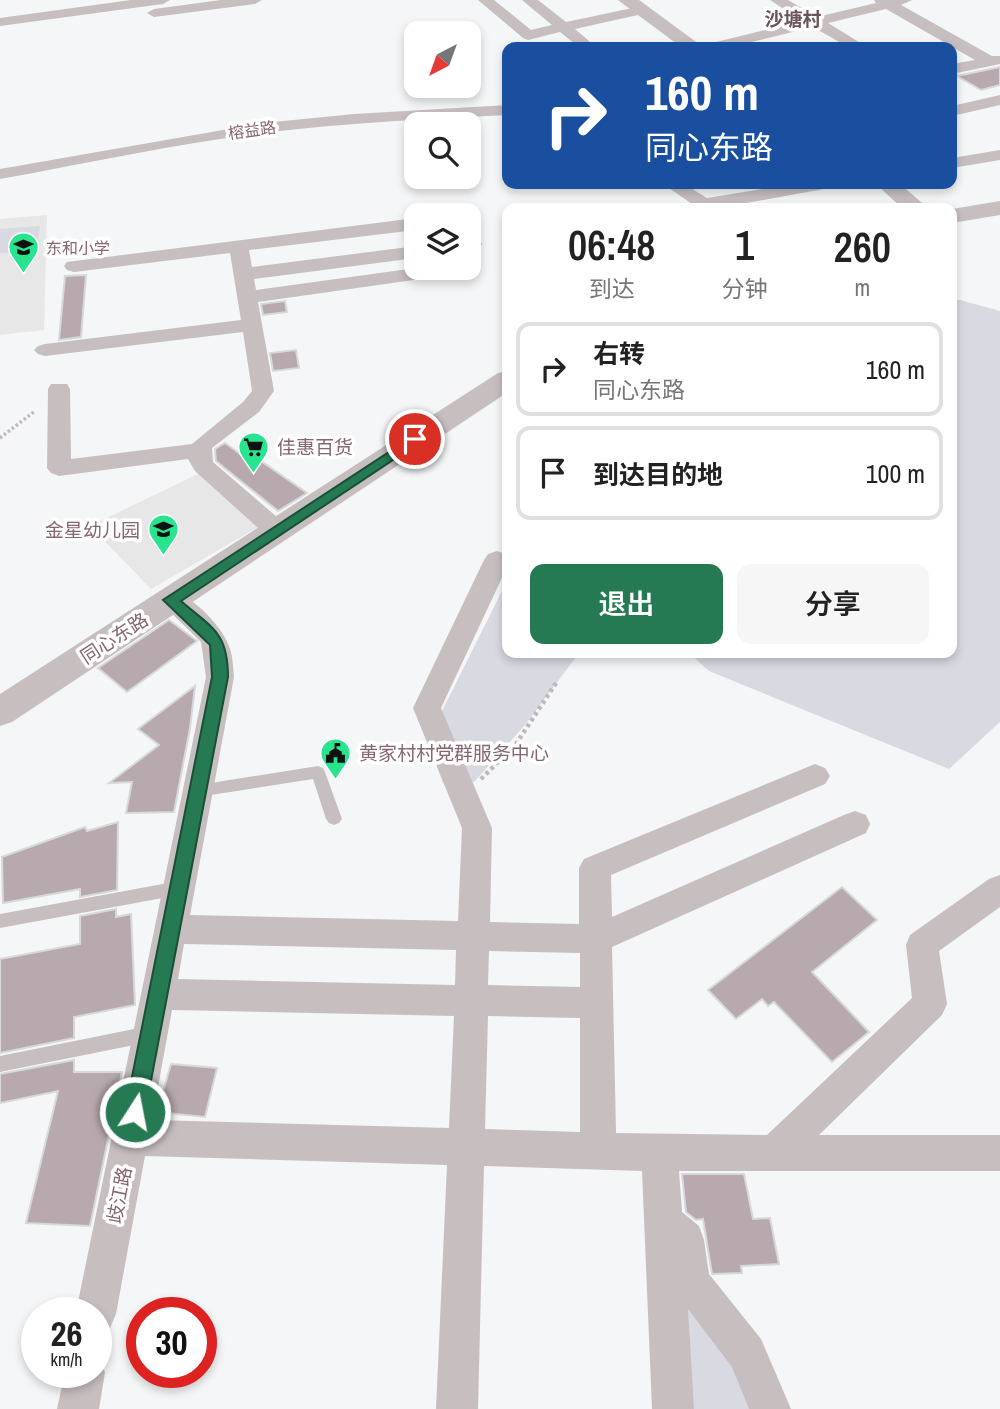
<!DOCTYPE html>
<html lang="zh">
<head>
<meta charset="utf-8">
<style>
  body { margin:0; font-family:"Archivo Narrow","Noto Sans SC",sans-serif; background:#f6f6f6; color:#222; height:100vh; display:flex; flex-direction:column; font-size:26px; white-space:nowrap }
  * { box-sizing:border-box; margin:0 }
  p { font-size:23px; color:#767676 }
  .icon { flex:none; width:38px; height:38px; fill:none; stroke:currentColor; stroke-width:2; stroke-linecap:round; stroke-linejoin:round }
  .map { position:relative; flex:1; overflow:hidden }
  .panel { position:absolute; left:502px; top:203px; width:455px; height:455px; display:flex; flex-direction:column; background:#fff; border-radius:14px; box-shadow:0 4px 10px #0003 }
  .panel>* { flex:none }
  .top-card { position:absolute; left:502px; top:42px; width:455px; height:147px; border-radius:14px; box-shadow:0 4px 10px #0003; background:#1a4fa0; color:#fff; overflow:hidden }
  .needle { width:46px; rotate:221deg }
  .buttons { position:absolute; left:404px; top:21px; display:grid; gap:14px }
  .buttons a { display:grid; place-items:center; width:77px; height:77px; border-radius:14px; background:#fff; box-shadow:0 4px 10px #0003; font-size:35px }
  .speed { position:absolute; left:21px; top:1297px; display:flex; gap:14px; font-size:35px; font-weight:700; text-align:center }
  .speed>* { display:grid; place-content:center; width:91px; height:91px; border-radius:50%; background:#fff; box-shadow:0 4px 10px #0003; line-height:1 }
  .speed small { font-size:18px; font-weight:400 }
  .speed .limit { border:10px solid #d22; background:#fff; color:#111 }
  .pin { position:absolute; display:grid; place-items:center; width:60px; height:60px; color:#fff; margin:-30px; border:4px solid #fff; border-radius:50%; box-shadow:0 2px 7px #0007 }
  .me { position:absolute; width:77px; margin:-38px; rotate:11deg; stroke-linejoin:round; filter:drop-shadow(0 0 5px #0008) }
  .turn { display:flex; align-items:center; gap:24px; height:147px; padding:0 28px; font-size:32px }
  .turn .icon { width:91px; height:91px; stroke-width:2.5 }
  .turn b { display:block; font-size:49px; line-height:60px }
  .eta { display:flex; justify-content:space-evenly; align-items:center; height:119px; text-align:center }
  .eta b { font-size:42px; font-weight:600; line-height:49px }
  .primary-button { display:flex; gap:14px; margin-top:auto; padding:14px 28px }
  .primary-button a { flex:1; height:80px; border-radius:14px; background:#257953; color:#fff; font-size:28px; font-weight:600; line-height:80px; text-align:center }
  .primary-button a+a { background:#f6f6f6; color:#222 }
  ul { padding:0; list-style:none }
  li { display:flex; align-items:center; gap:21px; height:94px; margin:0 14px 10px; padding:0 14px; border:4px solid #e0e0e0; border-radius:14px }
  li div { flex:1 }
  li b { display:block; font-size:26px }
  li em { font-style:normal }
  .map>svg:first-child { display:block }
  .built { fill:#e7e7e8 }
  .green { fill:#d8d9e1 }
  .building { fill:#b7a9ad; stroke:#d7d8d9; stroke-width:2 }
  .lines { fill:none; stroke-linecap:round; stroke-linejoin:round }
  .path-far1 { stroke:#bfb8ba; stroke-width:3.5; stroke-dasharray:2.5 2.5; stroke-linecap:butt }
  .path { stroke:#bfb8ba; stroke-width:4.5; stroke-dasharray:3.5 3.5; stroke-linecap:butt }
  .service { fill:#c7bec0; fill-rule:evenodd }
  .minor { fill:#c7bec0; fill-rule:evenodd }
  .tertiary { fill:#c7bec0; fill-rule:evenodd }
  .route { fill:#257953; stroke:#184f36; stroke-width:2 }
  .labels { text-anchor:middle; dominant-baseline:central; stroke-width:7; stroke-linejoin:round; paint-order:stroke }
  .far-street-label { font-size:16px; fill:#85666e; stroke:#fff }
  .far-poi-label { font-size:16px; fill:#85666e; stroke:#fff; text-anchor:start }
  .far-quarter-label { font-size:19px; font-weight:bold; fill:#6a5459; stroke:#fff }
  .poi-label { font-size:19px; fill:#85666e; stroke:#fff; text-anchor:start }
  .street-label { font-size:19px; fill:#85666e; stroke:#fff }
</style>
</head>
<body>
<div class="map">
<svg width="1000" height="1409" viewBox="0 0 1000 1409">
  <rect width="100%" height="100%" fill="#f4f6f7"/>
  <g class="built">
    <path d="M 47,215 L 44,330 L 0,335 L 0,219 Z"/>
    <path d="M 200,473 L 260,526 L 151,589 L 90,526 Z"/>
  </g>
  <g class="green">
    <path d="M 40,226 L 37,251 L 0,253 L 0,229 Z"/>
    <path d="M 960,300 L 1000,311 L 1000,722 L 949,769 L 709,671 L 689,653 L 952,653 L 952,301 Z"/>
    <path d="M 507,581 L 508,653 L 579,653 L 525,725 L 474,782 L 443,783 L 428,739 Z"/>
    <path d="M 681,1294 L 739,1360 L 758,1409 L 685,1409 Z"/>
  </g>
  <g class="building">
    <path d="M 1000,67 L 1000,85 L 981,90 L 957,76 Z"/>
    <path d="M 86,275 L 81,337 L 59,340 L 65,276 Z"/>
    <path d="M 285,301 L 287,312 L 263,315 L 261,304 Z"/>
    <path d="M 296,350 L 299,368 L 273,371 L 270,353 Z"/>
    <path d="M 225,443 L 249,460 L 255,457 L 307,493 L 278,511 L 216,461 L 215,449 Z"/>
    <path d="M 169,620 L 197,641 L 127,692 L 98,668 Z"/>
    <path d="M 195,686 L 190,728 L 174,812 L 126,813 L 132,782 L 109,783 L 159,745 L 138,729 Z"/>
    <path d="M 118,822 L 117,890 L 80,897 L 80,889 L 3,903 L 2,857 L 85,827 L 87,831 Z"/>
    <path d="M 842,887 L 877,920 L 812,972 L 869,1032 L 832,1062 L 774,1002 L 768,1006 L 762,999 L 736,1019 L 708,990 Z"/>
    <path d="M 116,909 L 116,917 L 131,914 L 135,1005 L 74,1017 L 74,1038 L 0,1053 L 0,959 L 80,944 L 80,916 Z"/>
    <path d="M 74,1060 L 74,1072 L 122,1072 L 90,1226 L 26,1223 L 58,1091 L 0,1103 L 0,1074 Z"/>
    <path d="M 171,1064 L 217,1068 L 205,1117 L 157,1112 Z"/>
    <path d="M 682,1174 L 744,1174 L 753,1219 L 770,1218 L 779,1264 L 741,1266 L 742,1273 L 712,1274 L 703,1219 L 696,1220 L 686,1212 Z"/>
  </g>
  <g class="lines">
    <path class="path-far1" d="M 0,438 L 35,411"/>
    <path class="path" d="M 481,779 L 516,744 L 558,680"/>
    <g class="service">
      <path d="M 318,766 L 323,768 L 325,772 L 342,819 L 339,823 L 334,825 L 329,823 L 326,819 L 313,779 L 198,797 L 193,795 L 191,791 L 193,787 L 198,785 Z"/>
      <path d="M 179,881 L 185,883 L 187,888 L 185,893 L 179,895 L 0,928 L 0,914 Z"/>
      <path d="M 149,1026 L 155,1028 L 158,1034 L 155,1040 L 149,1042 L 0,1072 L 0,1056 Z"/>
    </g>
    <g class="minor">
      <path d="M 131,0 L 170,0 L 163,4 L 0,26 L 0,18 Z"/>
      <path d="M 221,0 L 262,0 L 255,4 L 154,17 L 147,13 L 154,9 Z"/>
      <path d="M 478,0 L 494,0 L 531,30 L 552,25 L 522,0 L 538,0 L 566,22 L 642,6 L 649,10 L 647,13 L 575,29 L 596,47 L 579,47 L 560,32 L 528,40 L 523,38 Z"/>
      <path d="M 770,0 L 788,0 L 817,17 L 876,3 L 874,0 L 912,0 L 901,5 L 992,56 L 1000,56 L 1000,64 L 952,74 L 952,64 L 975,60 L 886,9 L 828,23 L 867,47 L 848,47 L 813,27 L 731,47 L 705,47 L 708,44 L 802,21 Z"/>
      <path d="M 1000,95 L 1000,105 L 952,116 L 952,106 Z"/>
      <path d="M 508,105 L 508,115 C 426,119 344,123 263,133 C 174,144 87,163 0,179 L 0,169 L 263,123 L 354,114 Z"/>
      <path d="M 1000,150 L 1000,160 L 952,168 L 952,158 Z"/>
      <path d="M 663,184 L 684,184 L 707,198 L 793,184 L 833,184 L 824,189 L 719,208 L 698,208 Z"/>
      <path d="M 416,218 L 416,230 L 249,250 L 252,267 L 416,246 L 416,258 L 254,279 L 256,290 L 416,268 L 466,268 L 456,274 L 258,302 L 274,391 L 259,412 L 212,448 L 213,462 L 285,524 L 288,530 L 285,536 L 276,538 L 267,536 L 195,471 L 188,459 L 59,476 L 51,473 L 47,468 L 48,389 L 51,384 L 67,384 L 70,389 L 71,459 L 192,444 L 243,402 L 252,391 L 243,332 L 45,356 L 38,354 L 34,350 L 38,346 L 45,344 L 241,320 L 230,253 L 74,272 L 67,270 L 64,266 L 67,262 Z"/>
      <path d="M 469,239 L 479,240 L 482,244 L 476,253 L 469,255 Z"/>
      <path d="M 497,551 L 506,554 L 508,565 L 441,708 L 492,828 L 490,922 L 579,924 L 579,868 L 584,859 L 815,764 L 825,768 L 830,776 L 825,784 L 611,875 L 612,917 L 844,815 L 855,811 L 866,815 L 870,824 L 866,833 L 612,947 L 616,1133 L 767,1135 L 912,998 L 906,945 L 910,935 L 989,879 L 1000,875 L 1000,907 L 939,951 L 947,1004 L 942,1015 L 819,1135 L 1000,1135 L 1000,1171 L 679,1171 L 682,1212 L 699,1226 L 704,1240 L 709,1274 L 761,1339 L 791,1409 L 749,1409 L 732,1367 L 688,1309 L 694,1409 L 652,1409 L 642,1171 L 484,1166 L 478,1409 L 436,1409 L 447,1165 L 145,1156 L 116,1314 L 110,1328 L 96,1334 L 96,1312 L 76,1312 L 206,677 L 201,642 L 158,600 L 162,593 C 186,586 224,627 230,649 C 233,658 233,668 234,677 L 190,915 L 458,921 L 462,828 L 413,708 L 484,560 L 488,554 ZM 184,944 L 456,950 L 455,985 L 178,979 ZM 489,951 L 580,953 L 580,987 L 488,985 ZM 172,1010 L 454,1016 L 449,1128 L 152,1120 ZM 488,1016 L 580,1018 L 580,1132 L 485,1129 Z"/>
      <path d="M 96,1356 L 105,1372 L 99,1409 L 57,1409 L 65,1372 L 96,1372 Z"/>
    </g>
    <g class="tertiary">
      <path d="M 618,0 L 639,0 L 703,47 L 681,47 Z"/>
      <path d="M 876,184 L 900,184 L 928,208 L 902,208 Z"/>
      <path d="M 1000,201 L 1000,215 L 952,223 L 952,209 Z"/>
      <path d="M 508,371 L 508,392 L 12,722 L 0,726 L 0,694 L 498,373 Z"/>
    </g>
  </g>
  <path class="route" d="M 415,435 L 422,439 L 420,442 L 181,601 C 212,628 228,632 228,677 L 145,1112 L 142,1119 L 135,1122 L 128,1119 L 125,1112 L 212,677 L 210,645 L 163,600 Z"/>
  <defs>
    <symbol id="school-pin" viewBox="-11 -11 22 30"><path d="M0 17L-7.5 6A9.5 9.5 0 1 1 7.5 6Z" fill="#28e48f" stroke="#fff"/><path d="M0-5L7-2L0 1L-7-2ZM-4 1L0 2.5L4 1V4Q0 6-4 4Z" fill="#111"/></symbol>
    <symbol id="supermarket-pin" viewBox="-11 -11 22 30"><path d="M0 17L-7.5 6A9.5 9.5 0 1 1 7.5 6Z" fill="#28e48f" stroke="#fff"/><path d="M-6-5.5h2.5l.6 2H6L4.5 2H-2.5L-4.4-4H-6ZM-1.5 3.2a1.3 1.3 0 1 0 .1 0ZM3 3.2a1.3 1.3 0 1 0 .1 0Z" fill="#111"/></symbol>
    <symbol id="civic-pin" viewBox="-11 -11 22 30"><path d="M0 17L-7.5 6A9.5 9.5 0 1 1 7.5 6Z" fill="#28e48f" stroke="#fff"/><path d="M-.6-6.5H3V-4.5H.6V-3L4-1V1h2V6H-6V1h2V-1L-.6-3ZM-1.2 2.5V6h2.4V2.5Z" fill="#111"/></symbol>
  </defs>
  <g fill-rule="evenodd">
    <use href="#school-pin" x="6" y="230" width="35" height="47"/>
    <use href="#supermarket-pin" x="236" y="430" width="35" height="47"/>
    <use href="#school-pin" x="146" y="512" width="35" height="47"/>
    <use href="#civic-pin" x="318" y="736" width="35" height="47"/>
  </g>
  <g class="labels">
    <g class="far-street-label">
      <text transform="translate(252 130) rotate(-8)">榕益路</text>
    </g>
    <g class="far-poi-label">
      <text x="46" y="248">东和小学</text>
    </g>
    <g class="far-quarter-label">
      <text x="793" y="19">沙塘村</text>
    </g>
    <g class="poi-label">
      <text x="277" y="447">佳惠百货</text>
      <text x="140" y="530" text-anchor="end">金星幼儿园</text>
      <text x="359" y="753">黄家村村党群服务中心</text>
    </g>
    <g class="street-label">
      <text transform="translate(114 638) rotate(-33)">同心东路</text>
      <text transform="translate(119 1195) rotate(-79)">歧江路</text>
    </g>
  </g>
</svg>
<div class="buttons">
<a><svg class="needle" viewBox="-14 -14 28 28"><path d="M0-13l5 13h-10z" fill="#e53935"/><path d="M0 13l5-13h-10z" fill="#767676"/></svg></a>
<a><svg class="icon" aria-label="search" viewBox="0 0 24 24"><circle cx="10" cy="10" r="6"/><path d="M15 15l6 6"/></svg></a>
<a><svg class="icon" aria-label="layers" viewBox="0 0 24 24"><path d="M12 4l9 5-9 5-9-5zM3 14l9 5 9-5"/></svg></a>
</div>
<div class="speed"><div>26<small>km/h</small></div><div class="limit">30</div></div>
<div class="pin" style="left:415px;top:439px;background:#d93025"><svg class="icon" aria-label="arrive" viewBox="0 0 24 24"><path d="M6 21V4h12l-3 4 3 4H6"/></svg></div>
<svg class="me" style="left:135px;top:1112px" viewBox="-20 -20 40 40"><circle r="17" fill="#257953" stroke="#fff" stroke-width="3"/><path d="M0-11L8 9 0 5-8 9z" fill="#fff"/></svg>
<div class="top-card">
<div class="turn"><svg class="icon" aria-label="right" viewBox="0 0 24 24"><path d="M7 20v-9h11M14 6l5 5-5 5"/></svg><div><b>160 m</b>同心东路</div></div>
</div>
<section class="panel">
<div class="eta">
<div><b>06:48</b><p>到达</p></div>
<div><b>1</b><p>分钟</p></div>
<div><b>260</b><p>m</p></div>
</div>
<ul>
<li><svg class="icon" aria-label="right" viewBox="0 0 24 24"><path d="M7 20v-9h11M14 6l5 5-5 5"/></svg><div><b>右转</b><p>同心东路</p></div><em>160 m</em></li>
<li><svg class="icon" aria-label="arrive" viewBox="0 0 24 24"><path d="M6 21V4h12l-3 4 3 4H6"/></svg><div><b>到达目的地</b></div><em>100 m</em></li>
</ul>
<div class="primary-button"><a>退出</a><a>分享</a></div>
</section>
</div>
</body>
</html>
